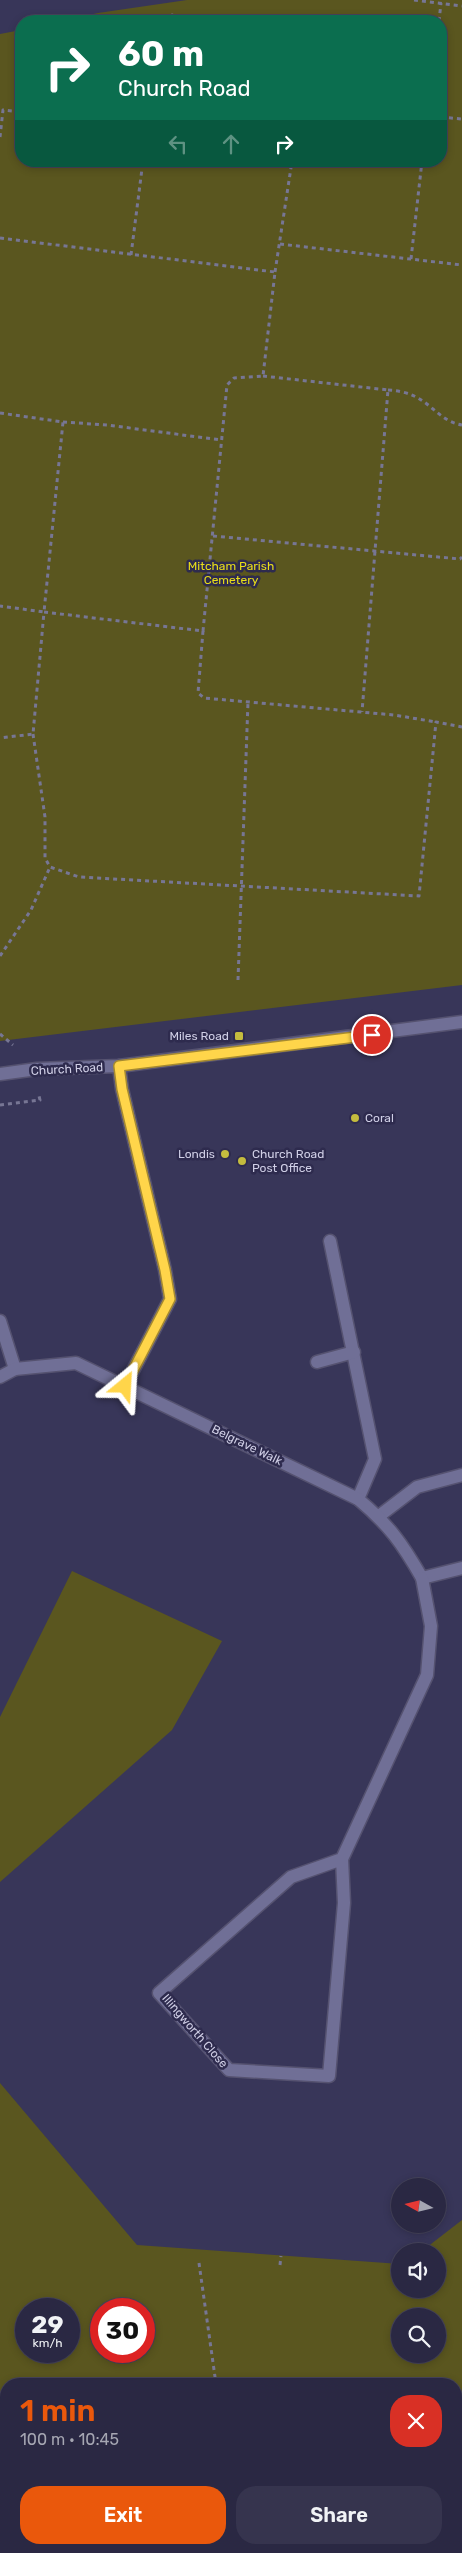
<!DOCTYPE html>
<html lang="en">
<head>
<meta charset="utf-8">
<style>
  body { margin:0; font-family:Rubik,sans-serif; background:#36344e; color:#f1f3f6; height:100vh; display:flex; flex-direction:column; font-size:19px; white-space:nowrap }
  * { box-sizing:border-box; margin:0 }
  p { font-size:16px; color:#a5a6b2 }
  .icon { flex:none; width:28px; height:28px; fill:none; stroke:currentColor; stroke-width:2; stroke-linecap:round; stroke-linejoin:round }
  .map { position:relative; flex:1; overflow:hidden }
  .side { position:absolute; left:0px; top:2378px; width:462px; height:176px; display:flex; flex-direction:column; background:#2a2843; border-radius:20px 20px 0 0; box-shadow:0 2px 8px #0003,0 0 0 1px #46445c }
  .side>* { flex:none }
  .guide { position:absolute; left:15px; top:15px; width:432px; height:152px; border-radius:20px; box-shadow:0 2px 8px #0003,0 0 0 1px #46445c; background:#0b6e4f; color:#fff; overflow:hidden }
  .needle { width:32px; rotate:278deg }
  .tools { position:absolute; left:391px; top:2178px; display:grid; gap:10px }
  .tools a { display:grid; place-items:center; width:55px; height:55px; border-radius:50%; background:#2a2843; box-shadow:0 2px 8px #0003,0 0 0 1px #46445c; font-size:25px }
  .speed { position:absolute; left:15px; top:2298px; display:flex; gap:10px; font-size:25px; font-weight:700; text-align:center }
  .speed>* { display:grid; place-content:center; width:65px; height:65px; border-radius:50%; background:#2a2843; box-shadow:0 2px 8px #0003,0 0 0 1px #46445c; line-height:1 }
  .speed small { font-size:12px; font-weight:400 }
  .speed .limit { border:8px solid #d22; background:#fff; color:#111 }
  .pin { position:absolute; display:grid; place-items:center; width:42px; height:42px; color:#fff; margin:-21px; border:2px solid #fff; border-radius:50%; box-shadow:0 1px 5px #0007 }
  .me { position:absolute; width:55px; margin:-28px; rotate:27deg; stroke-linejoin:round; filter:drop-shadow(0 0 4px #0008) }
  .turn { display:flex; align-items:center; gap:18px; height:105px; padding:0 20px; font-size:22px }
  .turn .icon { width:65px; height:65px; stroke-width:2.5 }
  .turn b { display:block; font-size:35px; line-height:42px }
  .lanes { display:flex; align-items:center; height:48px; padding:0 20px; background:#0003; justify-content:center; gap:25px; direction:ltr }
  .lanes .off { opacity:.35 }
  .round { display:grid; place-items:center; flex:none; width:52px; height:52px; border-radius:20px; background:#36344e }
  .head { display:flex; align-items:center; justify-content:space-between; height:85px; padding:0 20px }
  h1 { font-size:30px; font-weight:600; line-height:38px; color:#ea580c }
  .cta { display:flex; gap:10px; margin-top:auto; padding:10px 20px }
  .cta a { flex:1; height:58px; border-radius:20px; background:#ea580c; color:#fff; font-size:20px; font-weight:600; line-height:58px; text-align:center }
  .cta a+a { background:#36344e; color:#f1f3f6 }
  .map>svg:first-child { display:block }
  .green { fill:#5a561f; fill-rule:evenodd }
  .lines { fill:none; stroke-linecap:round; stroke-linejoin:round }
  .lane-casing { stroke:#555270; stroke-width:15 }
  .street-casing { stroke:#555270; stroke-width:15 }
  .secondary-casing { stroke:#555270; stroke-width:15 }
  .path { stroke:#777694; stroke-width:3; stroke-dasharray:4 4; stroke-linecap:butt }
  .lane { stroke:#706f96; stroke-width:12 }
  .street { stroke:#706f96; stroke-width:12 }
  .secondary { stroke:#706f96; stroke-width:12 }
  .route-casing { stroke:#a68a30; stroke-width:12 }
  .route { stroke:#ffd54a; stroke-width:9 }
  .poi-dot { fill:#c4bc3e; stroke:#2e2b4e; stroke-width:2 }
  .labels { text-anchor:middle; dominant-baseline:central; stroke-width:5; stroke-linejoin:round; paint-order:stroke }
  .park-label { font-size:12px; fill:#e9de19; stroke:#2e2b4e }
  .poi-label { font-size:12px; fill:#d0cfe6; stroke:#2e2b4e; text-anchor:end }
  .street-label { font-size:12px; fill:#d0cfe6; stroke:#2e2b4e }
</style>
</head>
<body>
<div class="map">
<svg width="462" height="2553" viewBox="0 0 462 2553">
  <rect width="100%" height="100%" fill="#383659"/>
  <g class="green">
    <path d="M 187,0 L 462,0 L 462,985 L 0,1041 L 0,34 L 21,30 L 21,161 L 441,161 L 441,21 L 60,21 L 98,13 Z"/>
    <path d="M 72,1571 L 222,1641 L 172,1730 L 0,1882 L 0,1717 Z"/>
    <path d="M 0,2083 L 137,2245 L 400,2264 L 400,2289 L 438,2289 L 438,2251 L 422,2251 L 462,2220 L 462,2553 L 0,2553 ZM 26,2309 L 69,2309 L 69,2351 L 26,2351 ZM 101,2309 L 144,2309 L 144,2351 L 101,2351 ZM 400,2316 L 438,2316 L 438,2354 L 400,2354 ZM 6,2384 L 456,2384 L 456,2548 L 6,2548 Z"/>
  </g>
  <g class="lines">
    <defs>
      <g id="lane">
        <path d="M 330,1241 L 375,1459 L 358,1499"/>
        <path d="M 0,1321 L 15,1369"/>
        <path d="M 317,1362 L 354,1352"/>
        <path d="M 379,1516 L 417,1487 L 462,1475"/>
      </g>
      <g id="street">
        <path d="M 119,1066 L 122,1089 L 165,1270 L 170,1299 L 125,1386"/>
        <path d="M 0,1377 L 15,1369 L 76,1363 L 358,1499 C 389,1525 402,1543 422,1578 L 462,1568"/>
        <path d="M 342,1859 L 344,1903 L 329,2076 L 229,2070 L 159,1993 L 291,1877 L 342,1859 L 427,1675 L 431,1626 L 422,1578"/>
      </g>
      <path id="secondary" d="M 0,1074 L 37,1069 L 119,1066 L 462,1022"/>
    </defs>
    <use href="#lane" class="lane-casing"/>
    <use href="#street" class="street-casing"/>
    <use href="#secondary" class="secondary-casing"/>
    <g class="path">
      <path d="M 414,0 L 462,6"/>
      <path d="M 163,21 L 172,15 L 220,21"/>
      <path d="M 439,21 L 441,3"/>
      <path d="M 441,117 L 462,119"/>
      <path d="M 0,137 L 3,110 L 21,112"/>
      <path d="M 0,238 L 275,272 L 263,376 L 234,378 L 227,385 L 203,631 L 44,612 L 33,734 L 0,738"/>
      <path d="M 280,244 L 462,265"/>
      <path d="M 131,255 L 143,161"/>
      <path d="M 411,259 L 422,161"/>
      <path d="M 275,272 L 292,161"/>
      <path d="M 263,376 L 388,390 L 362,712"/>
      <path d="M 388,390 C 430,392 433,420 462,425"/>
      <path d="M 0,413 L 63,422 L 44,612 L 0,606"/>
      <path d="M 63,422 L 107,425 L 221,440"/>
      <path d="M 213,536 L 460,559 L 462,557"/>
      <path d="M 203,631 L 198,693 L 204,698 L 394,715 L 436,722"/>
      <path d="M 33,734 L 45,817 L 45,858 L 50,867 L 79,877 L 419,896 L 436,722 L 462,727"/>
      <path d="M 0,956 L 31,910 L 50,867"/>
      <path d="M 238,980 L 248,702"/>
      <path d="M 0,1034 L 13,1045"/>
      <path d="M 0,1105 L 40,1100 L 39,1096"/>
      <path d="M 199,2263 L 216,2384"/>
      <path d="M 280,2265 L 281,2256"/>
      <path d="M 215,2553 L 216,2548"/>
    </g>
    <use href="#lane" class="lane"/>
    <use href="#street" class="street"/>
    <use href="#secondary" class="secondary"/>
  </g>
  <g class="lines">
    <defs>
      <path id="route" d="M 125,1386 L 170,1299 L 165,1270 L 122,1089 L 119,1066 L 372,1035"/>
    </defs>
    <use href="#route" class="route-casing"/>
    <use href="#route" class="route"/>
  </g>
  <g class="poi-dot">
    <rect x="234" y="1031" width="10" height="10" rx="2.5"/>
    <circle cx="355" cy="1118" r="5"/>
    <circle cx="225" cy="1154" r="5"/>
    <circle cx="242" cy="1161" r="5"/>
  </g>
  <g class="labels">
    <g class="park-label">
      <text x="231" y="566">Mitcham Parish<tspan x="231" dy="14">Cemetery</tspan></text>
    </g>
    <g class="poi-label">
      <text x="229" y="1036">Miles Road</text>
      <text x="365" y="1118" text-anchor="start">Coral</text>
      <text x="215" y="1154">Londis</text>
      <text x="252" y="1154" text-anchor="start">Church Road<tspan x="252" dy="14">Post Office</tspan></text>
    </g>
    <g class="street-label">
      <text transform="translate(67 1069) rotate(-3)">Church Road</text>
      <text transform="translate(247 1445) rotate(26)">Belgrave Walk</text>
      <text transform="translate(195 2031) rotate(49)">Illingworth Close</text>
    </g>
  </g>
</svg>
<div class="tools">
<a><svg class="needle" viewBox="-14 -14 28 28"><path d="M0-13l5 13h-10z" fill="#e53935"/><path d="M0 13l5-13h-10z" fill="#a5a6b2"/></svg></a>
<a><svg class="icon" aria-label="sound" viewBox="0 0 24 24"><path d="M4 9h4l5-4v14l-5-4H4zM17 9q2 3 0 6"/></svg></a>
<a><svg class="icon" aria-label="search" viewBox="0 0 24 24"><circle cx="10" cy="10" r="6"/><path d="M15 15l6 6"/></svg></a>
</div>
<div class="speed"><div>29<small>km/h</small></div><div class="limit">30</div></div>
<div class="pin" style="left:372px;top:1035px;background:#d93025"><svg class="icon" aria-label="arrive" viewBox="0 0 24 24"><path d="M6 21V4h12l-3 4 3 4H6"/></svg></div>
<svg class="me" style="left:125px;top:1386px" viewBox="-20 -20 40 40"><path d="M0-17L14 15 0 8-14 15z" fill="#ffd54a" stroke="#fff" stroke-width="4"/></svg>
<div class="guide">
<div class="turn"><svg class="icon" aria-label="right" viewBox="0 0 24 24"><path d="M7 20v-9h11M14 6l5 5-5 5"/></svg><div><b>60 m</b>Church Road</div></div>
<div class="lanes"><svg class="icon off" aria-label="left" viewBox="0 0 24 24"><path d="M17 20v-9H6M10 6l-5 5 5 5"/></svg><svg class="icon off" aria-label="ahead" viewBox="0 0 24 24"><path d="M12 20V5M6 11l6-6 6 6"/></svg><svg class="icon" aria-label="right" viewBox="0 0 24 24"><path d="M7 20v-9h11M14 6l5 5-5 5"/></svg></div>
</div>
<section class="side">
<div class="head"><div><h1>1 min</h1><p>100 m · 10:45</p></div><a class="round" style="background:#d93025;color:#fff"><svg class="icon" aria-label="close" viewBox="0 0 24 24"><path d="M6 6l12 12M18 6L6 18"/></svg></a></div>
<div class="cta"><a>Exit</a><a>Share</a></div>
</section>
</div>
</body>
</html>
